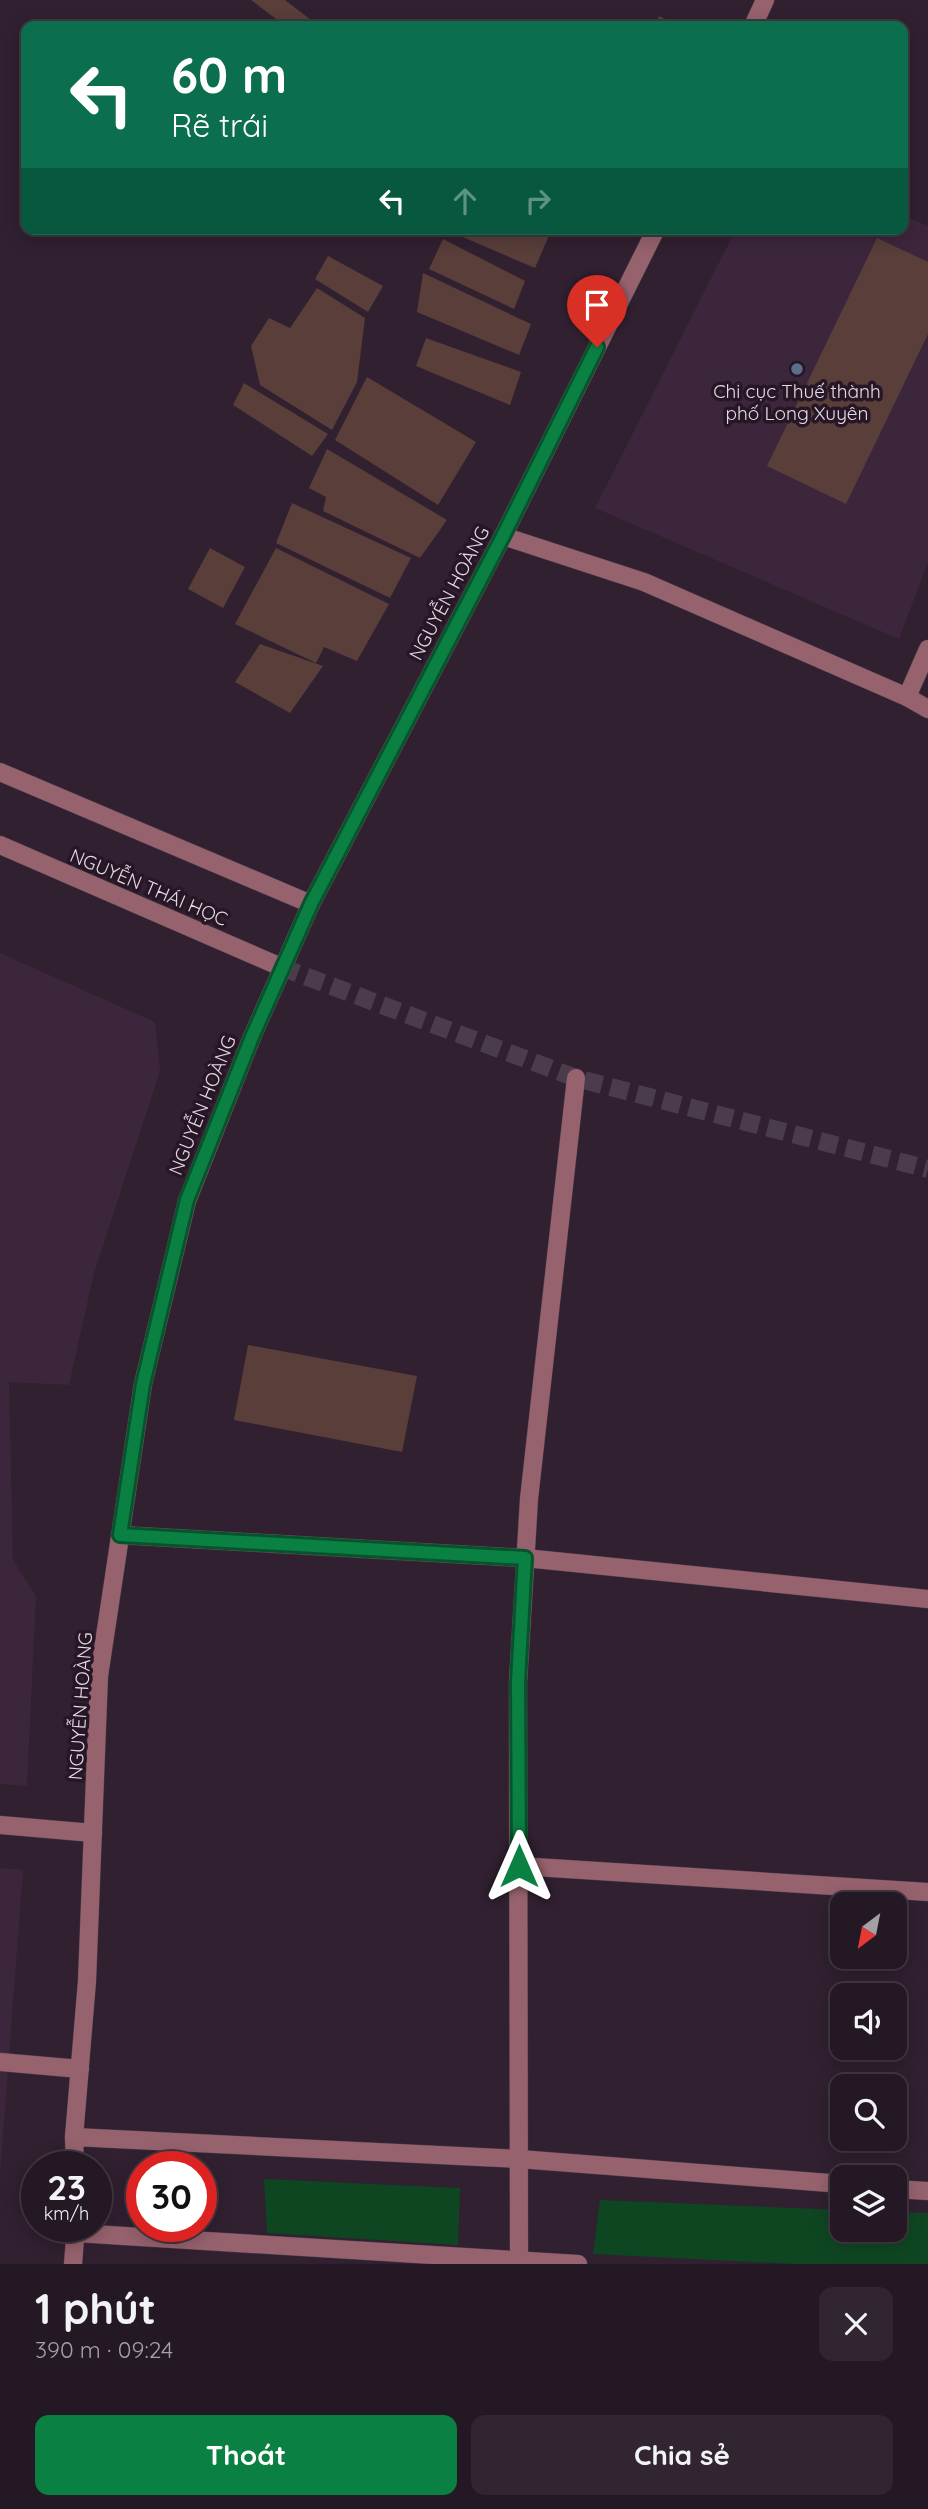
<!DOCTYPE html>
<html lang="vi">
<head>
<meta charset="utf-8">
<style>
  body { margin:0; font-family:Quicksand,sans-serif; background:#302531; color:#f1f3f6; height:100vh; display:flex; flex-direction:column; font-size:26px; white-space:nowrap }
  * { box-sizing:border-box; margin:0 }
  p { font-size:23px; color:#a3a0a6 }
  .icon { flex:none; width:38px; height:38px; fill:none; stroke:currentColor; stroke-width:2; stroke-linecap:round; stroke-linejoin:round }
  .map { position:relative; height:2264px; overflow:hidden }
  .sheet { display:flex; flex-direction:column; background:#241824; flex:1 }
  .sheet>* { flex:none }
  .banner { position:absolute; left:21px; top:21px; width:887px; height:214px; border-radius:14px; box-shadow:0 4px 18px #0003,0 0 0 2px #413741; background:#0b6e4f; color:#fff; overflow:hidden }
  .needle { width:46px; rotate:212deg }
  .fabs { position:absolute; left:830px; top:1892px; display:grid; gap:14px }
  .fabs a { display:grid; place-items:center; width:77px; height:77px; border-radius:14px; background:#241824; box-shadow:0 4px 18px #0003,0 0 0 2px #413741; font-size:35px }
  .speed { position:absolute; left:21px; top:2151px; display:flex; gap:14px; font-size:35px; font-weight:700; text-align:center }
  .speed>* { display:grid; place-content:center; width:91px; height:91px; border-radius:50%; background:#241824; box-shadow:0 4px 18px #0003,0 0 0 2px #413741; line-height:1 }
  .speed small { font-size:18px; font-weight:400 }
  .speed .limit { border:10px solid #d22; background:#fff; color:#111 }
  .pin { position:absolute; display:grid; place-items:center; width:60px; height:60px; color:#fff; margin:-72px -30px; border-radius:50% 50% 50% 0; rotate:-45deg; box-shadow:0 0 7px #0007 }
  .pin .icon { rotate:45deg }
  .me { position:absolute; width:77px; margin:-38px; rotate:0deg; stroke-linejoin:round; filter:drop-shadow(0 0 5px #0008) }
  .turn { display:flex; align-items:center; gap:24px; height:147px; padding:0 35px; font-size:32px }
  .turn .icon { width:91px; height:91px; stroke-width:2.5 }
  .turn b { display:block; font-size:49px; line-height:60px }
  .lanes { display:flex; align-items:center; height:66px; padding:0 35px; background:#0003; justify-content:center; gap:35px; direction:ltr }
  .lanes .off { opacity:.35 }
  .round { display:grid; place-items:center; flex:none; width:74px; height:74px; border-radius:14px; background:#302531 }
  .headline { display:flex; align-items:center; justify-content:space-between; height:119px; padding:0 35px }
  h1 { font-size:42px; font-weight:700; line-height:52px }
  .action { display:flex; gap:14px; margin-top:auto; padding:14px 35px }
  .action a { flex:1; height:80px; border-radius:14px; background:#0b8043; color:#fff; font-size:28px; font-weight:700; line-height:80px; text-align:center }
  .action a+a { background:#302531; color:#f1f3f6 }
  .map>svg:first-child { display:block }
  .built { fill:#3c263c }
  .green { fill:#0f4622 }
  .building { fill:#593e3a }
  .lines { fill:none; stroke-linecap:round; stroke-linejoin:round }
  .minor-tunnel { stroke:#4b3c4b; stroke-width:18; stroke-dasharray:18 9; stroke-linecap:butt }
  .minor-casing { stroke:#4d3e4d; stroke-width:19 }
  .minor { stroke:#96626e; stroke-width:18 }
  .route-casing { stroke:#07532c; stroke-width:18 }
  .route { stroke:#0b8043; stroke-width:12 }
  .service-dot { fill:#5c6f8a; stroke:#261626; stroke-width:2.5 }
  .labels { text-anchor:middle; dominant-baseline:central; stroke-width:7; stroke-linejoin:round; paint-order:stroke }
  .poi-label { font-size:19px; fill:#e4d9e4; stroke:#261626 }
  .street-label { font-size:19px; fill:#e4d9e4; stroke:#261626 }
</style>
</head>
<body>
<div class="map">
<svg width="928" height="2264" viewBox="0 0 928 2264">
  <rect width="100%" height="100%" fill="#302030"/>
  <g class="built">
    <path d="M 903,215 L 928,226 L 928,562 L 899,639 L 595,508 L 736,229 L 903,229 Z"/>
    <path d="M 0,953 L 155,1022 L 160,1071 L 94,1273 L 69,1385 L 9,1382 L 13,1560 L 36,1596 L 27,1786 L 0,1784 Z"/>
    <path d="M 0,1868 L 23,1870 L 0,2174 Z"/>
  </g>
  <g class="green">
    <path d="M 264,2179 L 460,2188 L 458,2245 L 267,2233 Z"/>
    <path d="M 600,2200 L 842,2210 L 842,2230 L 894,2230 L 894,2212 L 928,2213 L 928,2264 L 797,2264 L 593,2254 Z"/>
  </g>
  <g class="building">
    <path d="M 251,0 L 285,0 L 319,26 L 285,26 Z"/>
    <path d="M 659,16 L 680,26 L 655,26 Z"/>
    <path d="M 444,229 L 547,229 L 551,231 L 535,268 Z"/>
    <path d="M 877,238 L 928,262 L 928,334 L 846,504 L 767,466 Z"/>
    <path d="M 443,239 L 525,281 L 514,309 L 429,269 Z"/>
    <path d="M 328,256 L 383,286 L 368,312 L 315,279 Z"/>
    <path d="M 423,273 L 531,324 L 519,355 L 417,312 Z"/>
    <path d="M 317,288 L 365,318 L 357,382 L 332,430 L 260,385 L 251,346 L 269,318 L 290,328 Z"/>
    <path d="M 426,338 L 521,372 L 510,405 L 416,366 Z"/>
    <path d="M 367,377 L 476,442 L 438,505 L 335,440 Z"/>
    <path d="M 244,383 L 328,434 L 312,456 L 233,405 Z"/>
    <path d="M 327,449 L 447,520 L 420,558 L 323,511 L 326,497 L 309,488 Z"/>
    <path d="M 292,503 L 411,558 L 390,598 L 276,543 Z"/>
    <path d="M 210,548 L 245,567 L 223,608 L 188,589 Z"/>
    <path d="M 276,548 L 389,604 L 357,661 L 324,647 L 316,663 L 235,624 Z"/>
    <path d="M 260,644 L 323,666 L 290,713 L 235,682 Z"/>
    <path d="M 248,1345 L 417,1376 L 402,1452 L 234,1420 Z"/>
  </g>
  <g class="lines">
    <path class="minor-tunnel" d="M 281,967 L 576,1078 L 928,1169"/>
    <defs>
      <g id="minor">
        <path d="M 753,26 L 765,0"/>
        <path d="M 503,536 L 644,582 L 907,697 L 928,709"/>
        <path d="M 907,697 L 928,649"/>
        <path d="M 0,772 L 311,904"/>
        <path d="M 0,845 L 281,967"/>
        <path d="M 120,1535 L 525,1558 L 928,1599"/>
        <path d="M 0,1825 L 93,1833"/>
        <path d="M 519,1866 L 928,1892"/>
        <path d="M 0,2062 L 80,2069"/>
        <path d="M 74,2137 L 519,2159 L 842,2184"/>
        <path d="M 75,2166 L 74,2137 L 87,1981 L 99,1676 L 143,1384 L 187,1201 L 252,1037 L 311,904 L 503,536 L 656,229"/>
        <path d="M 894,2189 L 928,2191"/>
        <path d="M 76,2233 L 578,2264"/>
        <path d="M 519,2260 L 518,1682 L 529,1499 L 576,1078"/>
        <path d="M 73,2264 L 76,2226"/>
      </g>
    </defs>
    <use href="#minor" class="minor-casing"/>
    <use href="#minor" class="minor"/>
  </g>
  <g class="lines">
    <defs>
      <path id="route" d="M 519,1866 L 518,1682 L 525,1558 L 120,1535 L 143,1384 L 187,1200 L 252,1037 L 311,904 L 503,536 L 597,347"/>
    </defs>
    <use href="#route" class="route-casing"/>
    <use href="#route" class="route"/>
  </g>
  <circle class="service-dot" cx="797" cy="369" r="7"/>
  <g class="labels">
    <g class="poi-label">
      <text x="797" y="391">Chi cục Thuế thành<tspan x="797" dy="22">phố Long Xuyên</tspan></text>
    </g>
    <g class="street-label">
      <text transform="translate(449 593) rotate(-62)">NGUYỄN HOÀNG</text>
      <text transform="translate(149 887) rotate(23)">NGUYỄN THÁI HỌC</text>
      <text transform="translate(202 1105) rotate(-68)">NGUYỄN HOÀNG</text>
      <text transform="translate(80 1706) rotate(-86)">NGUYỄN HOÀNG</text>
    </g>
  </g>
</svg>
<div class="fabs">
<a><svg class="needle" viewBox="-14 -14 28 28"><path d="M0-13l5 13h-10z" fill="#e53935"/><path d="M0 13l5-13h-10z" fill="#a3a0a6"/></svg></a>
<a><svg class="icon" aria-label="sound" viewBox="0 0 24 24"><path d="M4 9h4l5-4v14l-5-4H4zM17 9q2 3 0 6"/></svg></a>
<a><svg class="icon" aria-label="search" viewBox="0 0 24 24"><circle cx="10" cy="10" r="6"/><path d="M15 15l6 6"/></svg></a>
<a><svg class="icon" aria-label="layers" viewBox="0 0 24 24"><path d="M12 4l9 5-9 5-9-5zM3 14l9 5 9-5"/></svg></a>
</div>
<div class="speed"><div>23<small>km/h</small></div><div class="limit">30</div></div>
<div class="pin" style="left:597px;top:347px;background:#d93025"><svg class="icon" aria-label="arrive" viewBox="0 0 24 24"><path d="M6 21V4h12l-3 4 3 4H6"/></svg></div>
<svg class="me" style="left:519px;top:1866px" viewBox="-20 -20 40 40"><path d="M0-17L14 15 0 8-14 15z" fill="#0b8043" stroke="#fff" stroke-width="4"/></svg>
<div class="banner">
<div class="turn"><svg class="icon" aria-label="left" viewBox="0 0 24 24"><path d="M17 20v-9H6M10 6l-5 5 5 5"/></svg><div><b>60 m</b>Rẽ trái</div></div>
<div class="lanes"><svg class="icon" aria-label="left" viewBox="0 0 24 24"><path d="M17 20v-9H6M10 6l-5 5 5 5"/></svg><svg class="icon off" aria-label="ahead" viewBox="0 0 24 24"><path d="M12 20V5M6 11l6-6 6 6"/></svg><svg class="icon off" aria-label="right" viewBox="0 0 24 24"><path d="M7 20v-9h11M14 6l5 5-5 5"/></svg></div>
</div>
</div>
<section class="sheet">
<div class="headline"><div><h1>1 phút</h1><p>390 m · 09:24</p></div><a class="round"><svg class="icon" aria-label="close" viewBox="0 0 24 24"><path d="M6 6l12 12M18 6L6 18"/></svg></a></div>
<div class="action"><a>Thoát</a><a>Chia sẻ</a></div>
</section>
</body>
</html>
